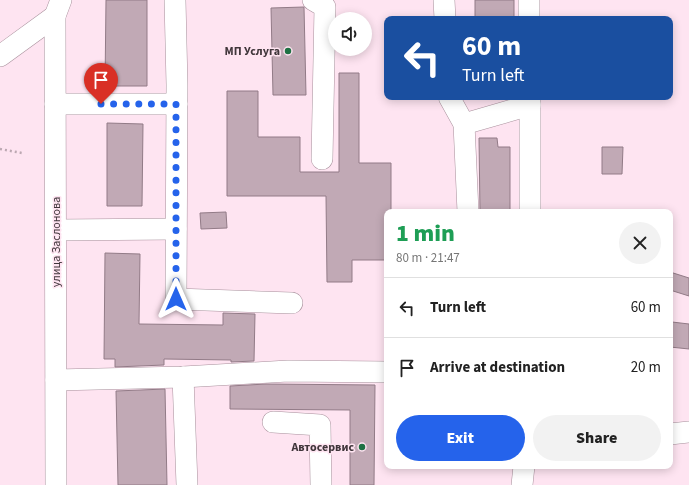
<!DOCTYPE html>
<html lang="en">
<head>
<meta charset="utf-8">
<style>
  body { margin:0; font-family:"Source Sans 3",sans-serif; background:#f2f2f2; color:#222; height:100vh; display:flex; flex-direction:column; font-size:15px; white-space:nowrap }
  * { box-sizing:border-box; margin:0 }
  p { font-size:13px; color:#767676 }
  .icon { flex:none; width:22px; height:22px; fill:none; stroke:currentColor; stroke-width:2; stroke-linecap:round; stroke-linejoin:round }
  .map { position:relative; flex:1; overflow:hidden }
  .side { position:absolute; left:384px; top:209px; width:289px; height:260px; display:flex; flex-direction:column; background:#fff; border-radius:8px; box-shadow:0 2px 10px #0003 }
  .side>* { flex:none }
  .guide { position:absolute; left:384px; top:16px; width:289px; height:84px; border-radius:8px; box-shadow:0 2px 10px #0003; background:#1a4fa0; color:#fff; overflow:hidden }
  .buttons { position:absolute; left:328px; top:12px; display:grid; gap:8px }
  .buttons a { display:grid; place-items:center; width:44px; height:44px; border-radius:50%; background:#fff; box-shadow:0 2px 10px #0003; font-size:20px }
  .pin { position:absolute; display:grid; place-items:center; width:34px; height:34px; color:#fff; margin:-41px -17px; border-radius:50% 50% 50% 0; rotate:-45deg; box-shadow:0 0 4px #0007 }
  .pin .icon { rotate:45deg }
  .me { position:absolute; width:44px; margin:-22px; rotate:0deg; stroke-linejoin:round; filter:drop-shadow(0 0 3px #0008) }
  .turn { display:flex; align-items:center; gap:14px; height:84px; padding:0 12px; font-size:18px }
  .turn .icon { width:52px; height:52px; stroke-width:2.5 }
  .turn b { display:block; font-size:28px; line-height:34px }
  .round { display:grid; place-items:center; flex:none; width:42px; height:42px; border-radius:21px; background:#f2f2f2 }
  .overview { display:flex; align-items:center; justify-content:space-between; height:68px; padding:0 12px }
  h1 { font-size:24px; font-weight:800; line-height:30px; color:#1e9e55 }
  .primary-button { display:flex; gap:8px; margin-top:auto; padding:8px 12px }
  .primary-button a { flex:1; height:46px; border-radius:24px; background:#2563eb; color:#fff; font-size:16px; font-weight:800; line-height:46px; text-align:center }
  .primary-button a+a { background:#f2f2f2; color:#222 }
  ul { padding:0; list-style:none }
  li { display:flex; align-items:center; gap:12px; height:60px; padding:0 12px; border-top:1px solid #e0e0e0 }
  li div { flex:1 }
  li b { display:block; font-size:15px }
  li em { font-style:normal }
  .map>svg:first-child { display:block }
  .building { fill:#c1a9b5; stroke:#927b87 }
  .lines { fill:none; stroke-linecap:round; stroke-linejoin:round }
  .minor-casing { stroke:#a8909c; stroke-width:22 }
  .path { stroke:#bca8b2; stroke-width:2.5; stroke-dasharray:2 3; stroke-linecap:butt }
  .minor { stroke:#fff; stroke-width:21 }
  .route { stroke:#2563eb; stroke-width:7; stroke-dasharray:0 12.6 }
  .poi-dot { fill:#1e7143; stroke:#fee4f1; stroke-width:1.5 }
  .labels { text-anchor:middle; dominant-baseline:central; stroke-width:3; stroke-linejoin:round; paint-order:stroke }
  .poi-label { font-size:12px; font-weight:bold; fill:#40363b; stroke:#fee4f1; text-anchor:end }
  .street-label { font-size:12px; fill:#40363b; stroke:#fee4f1 }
</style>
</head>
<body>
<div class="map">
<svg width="689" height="485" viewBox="0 0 689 485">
  <rect width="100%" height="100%" fill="#fee4f1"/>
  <g class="building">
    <path d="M 106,0 L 147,0 L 147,86 L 105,86 Z"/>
    <rect x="475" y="0" width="39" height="19"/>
    <path d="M 304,7 L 306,95 L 273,95 L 271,8 Z"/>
    <path d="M 339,73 L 359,73 L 359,163 L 391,163 L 391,212 L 387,212 L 387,260 L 352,260 L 352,282 L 327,282 L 326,196 L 227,196 L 227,91 L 258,91 L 258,137 L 300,137 L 300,172 L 339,172 Z"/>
    <path d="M 107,123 L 143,124 L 142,206 L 107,206 Z"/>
    <path d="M 479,138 L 497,138 L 498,147 L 510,147 L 510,212 L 480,212 Z"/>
    <path d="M 602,147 L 623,147 L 622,174 L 602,174 Z"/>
    <path d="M 226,212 L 227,228 L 201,229 L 200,213 Z"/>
    <path d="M 105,253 L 140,254 L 139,324 L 223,325 L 223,313 L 255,314 L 254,361 L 231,362 L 231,360 L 164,359 L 164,365 L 115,367 L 115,359 L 104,359 Z"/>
    <path d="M 670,272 L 689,278 L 689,296 L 670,290 Z"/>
    <path d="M 672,322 L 689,324 L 689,349 L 670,347 Z"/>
    <path d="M 266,384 L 375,385 L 374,485 L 350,485 L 350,410 L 230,409 L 230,386 Z"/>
    <path d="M 165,389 L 167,485 L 118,485 L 116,391 Z"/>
  </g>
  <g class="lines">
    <defs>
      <g id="minor">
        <path d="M 175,0 L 177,85 L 176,299 L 292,303"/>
        <path d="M 313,0 L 325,7 L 322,159"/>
        <path d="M 444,0 L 445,19"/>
        <path d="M 529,0 L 529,19"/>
        <path d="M 0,56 L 55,16"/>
        <path d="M 449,97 L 464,124 L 468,212"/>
        <path d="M 530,97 L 530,212"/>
        <path d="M 55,104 L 177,104"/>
        <path d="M 464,124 L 530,105"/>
        <path d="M 56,230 L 176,229"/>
        <path d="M 183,377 L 187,485"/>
        <path d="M 56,380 L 183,377 L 288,371 L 387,372"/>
        <path d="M 273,422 L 320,425 L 321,485"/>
        <path d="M 670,434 L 689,432"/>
        <path d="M 56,485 L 55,16 L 61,0"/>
        <path d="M 522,485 L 524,466"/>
      </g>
    </defs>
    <use href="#minor" class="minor-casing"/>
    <path class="path" d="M 0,149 L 22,153"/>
    <use href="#minor" class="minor"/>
  </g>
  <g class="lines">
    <path class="route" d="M 101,104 L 176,104 L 176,299"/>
  </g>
  <g class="poi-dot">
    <circle cx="288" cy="51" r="4"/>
    <circle cx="362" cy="447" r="4"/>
  </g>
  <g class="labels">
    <g class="poi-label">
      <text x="280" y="51">МП Услуга</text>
      <text x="354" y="447">Автосервис</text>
    </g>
    <g class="street-label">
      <text transform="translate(56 242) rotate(-90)">улица Заслонова</text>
    </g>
  </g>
</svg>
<div class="buttons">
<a><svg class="icon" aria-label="sound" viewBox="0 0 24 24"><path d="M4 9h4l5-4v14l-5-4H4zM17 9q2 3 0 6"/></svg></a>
</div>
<div class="pin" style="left:101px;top:104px;background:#d93025"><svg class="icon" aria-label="arrive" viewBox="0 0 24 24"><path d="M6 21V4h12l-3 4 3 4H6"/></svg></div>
<svg class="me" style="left:176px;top:299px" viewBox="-20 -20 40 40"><path d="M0-17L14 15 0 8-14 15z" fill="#2563eb" stroke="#fff" stroke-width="4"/></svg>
<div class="guide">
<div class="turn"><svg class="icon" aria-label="left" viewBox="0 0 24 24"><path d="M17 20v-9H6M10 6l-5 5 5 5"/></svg><div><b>60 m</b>Turn left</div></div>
</div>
<section class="side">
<div class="overview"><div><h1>1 min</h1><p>80 m · 21:47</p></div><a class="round"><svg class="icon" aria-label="close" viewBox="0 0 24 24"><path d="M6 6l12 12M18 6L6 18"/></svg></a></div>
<ul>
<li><svg class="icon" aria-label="left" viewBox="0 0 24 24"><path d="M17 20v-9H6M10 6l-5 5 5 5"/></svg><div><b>Turn left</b></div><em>60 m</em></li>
<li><svg class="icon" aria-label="arrive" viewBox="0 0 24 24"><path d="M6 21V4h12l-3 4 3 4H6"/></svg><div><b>Arrive at destination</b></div><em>20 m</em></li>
</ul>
<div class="primary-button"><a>Exit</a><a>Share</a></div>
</section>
</div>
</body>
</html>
